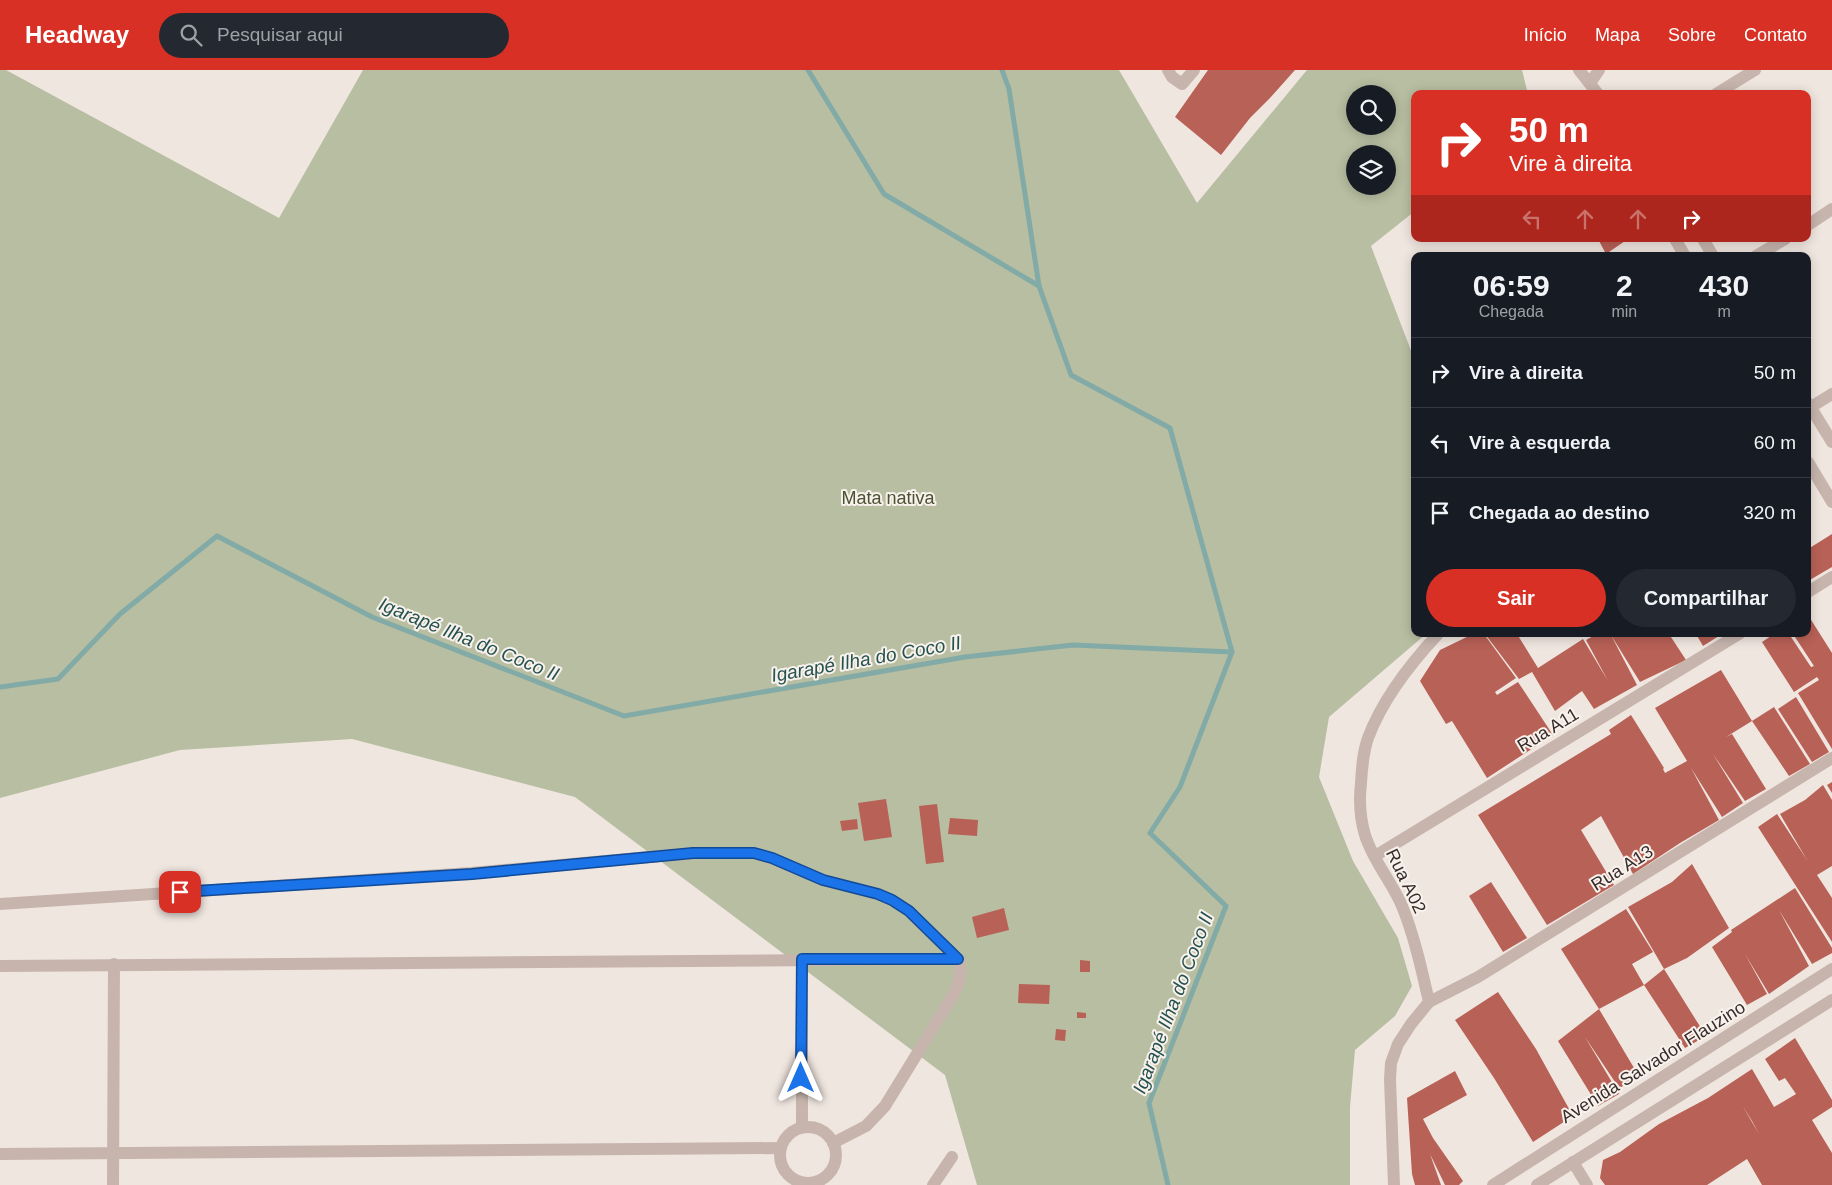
<!DOCTYPE html>
<html lang="pt">
<head>
<meta charset="utf-8">
<style>
  body { margin:0; font-family:Helvetica,sans-serif; background:#242831; color:#f1f3f6; height:100vh; display:flex; flex-direction:column; font-size:19px; white-space:nowrap }
  * { box-sizing:border-box; margin:0 }
  p { font-size:16px; color:#9ea1a6 }
  .icon { flex:none; width:28px; height:28px; fill:none; stroke:currentColor; stroke-width:2; stroke-linecap:round; stroke-linejoin:round }
  .map { position:relative; flex:1; overflow:hidden }
  .sheet { position:absolute; left:1411px; top:182px; width:400px; height:385px; display:flex; flex-direction:column; background:#171b24; border-radius:10px; box-shadow:0 2px 12px #0003 }
  .sheet>* { flex:none }
  .banner { position:absolute; left:1411px; top:20px; width:400px; height:152px; border-radius:10px; box-shadow:0 2px 12px #0003; background:#d93025; color:#fff; overflow:hidden }
  .tools { position:absolute; left:1346px; top:15px; display:grid; gap:10px }
  .tools a { display:grid; place-items:center; width:50px; height:50px; border-radius:50%; background:#171b24; box-shadow:0 2px 12px #0003; font-size:25px }
  .pin { position:absolute; display:grid; place-items:center; width:42px; height:42px; color:#fff; margin:-21px; border-radius:10px; box-shadow:0 2px 8px #0006 }
  .me { position:absolute; width:55px; margin:-28px; rotate:0deg; stroke-linejoin:round; filter:drop-shadow(0 0 4px #0008) }
  .turn { display:flex; align-items:center; gap:18px; height:105px; padding:0 15px; font-size:22px }
  .turn .icon { width:65px; height:65px; stroke-width:2.5 }
  .turn b { display:block; font-size:35px; line-height:42px }
  .lanes { display:flex; align-items:center; height:48px; padding:0 15px; background:#0003; justify-content:center; gap:25px; direction:ltr }
  .lanes .off { opacity:.35 }
  .eta { display:flex; justify-content:space-evenly; align-items:center; height:85px; text-align:center }
  .eta b { font-size:30px; font-weight:600; line-height:35px }
  .primary-button { display:flex; gap:10px; margin-top:auto; padding:10px 15px }
  .primary-button a { flex:1; height:58px; border-radius:30px; background:#d93025; color:#fff; font-size:20px; font-weight:600; line-height:58px; text-align:center }
  .primary-button a+a { background:#242831; color:#f1f3f6 }
  ul { padding:0; list-style:none }
  li { display:flex; align-items:center; gap:15px; height:70px; padding:0 15px; border-top:1px solid #363941 }
  li div { flex:1 }
  li b { display:block; font-size:19px }
  li em { font-style:normal }
  header { display:flex; align-items:center; gap:30px; box-sizing:border-box; height:70px; padding:0 25px; background:#d93025; color:#fff }
  header strong { font-size:24px }
  nav { display:flex; gap:28px; margin-inline-start:auto; font-size:18px }
  .search { width:350px; height:45px; background:#242831; display:flex; align-items:center; gap:12px; box-sizing:border-box; padding:0 18px; border-radius:28px; color:#9ea1a6; font-size:19px }
  .map>svg:first-child { display:block }
  .green { fill:#b8bea1; fill-rule:evenodd }
  .lines { fill:none; stroke-linecap:round; stroke-linejoin:round }
  .stream { stroke:#82aaa6; stroke-width:5 }
  .building { fill:#b86156; fill-rule:evenodd }
  .minor { stroke:#c7b5ad; stroke-width:12 }
  .route-casing { stroke:#114b97; stroke-width:12 }
  .route { stroke:#1a73e8; stroke-width:9 }
  .labels { text-anchor:middle; dominant-baseline:central; stroke-width:4; stroke-linejoin:round; paint-order:stroke }
  .park-label { font-size:18px; fill:#4a5231; stroke:#f8f1ec }
  .street-label { font-size:18px; fill:#362d2b; stroke:#f8f1ec }
  .water-label { font-size:19px; font-style:italic; fill:#255350; stroke:#f8f1ec }
</style>
</head>
<body>
<header>
<strong>Headway</strong>
<div class="search"><svg class="icon" aria-label="search" viewBox="0 0 24 24"><circle cx="10" cy="10" r="6"/><path d="M15 15l6 6"/></svg>Pesquisar aqui</div>
<nav><a>Início</a><a>Mapa</a><a>Sobre</a><a>Contato</a></nav>
</header>
<div class="map">
<svg width="1832" height="1115" viewBox="0 0 1832 1115">
  <rect width="100%" height="100%" fill="#f0e6e0"/>
  <path class="green" d="M 0,0 L 6,0 L 279,148 L 363,0 L 1119,0 L 1197,133 L 1307,0 L 1522,0 L 1528,24 L 1415,24 L 1415,141 L 1371,176 L 1415,291 L 1415,564 L 1426,564 L 1329,647 L 1319,707 L 1353,791 L 1398,868 L 1412,916 L 1395,946 L 1355,980 L 1350,1037 L 1350,1115 L 977,1115 L 945,1005 L 575,727 L 352,669 L 180,680 L 0,728 ZM 1355,24 L 1388,24 L 1388,56 L 1355,56 ZM 1355,84 L 1388,84 L 1388,116 L 1355,116 Z"/>
  <g class="lines">
    <g class="stream">
      <path d="M 808,0 L 884,124 L 1039,216"/>
      <path d="M 1002,0 L 1009,19 L 1039,216 L 1071,305 L 1170,358 L 1232,582"/>
      <path d="M 0,617 L 58,609 L 120,544 L 217,466 L 372,547 L 624,646 L 965,587 L 1073,575 L 1232,582 L 1180,717 L 1150,763 L 1226,836 L 1149,1033 L 1168,1115"/>
    </g>
  </g>
  <g class="building">
    <path d="M 1208,0 L 1295,0 L 1269,29 L 1250,48 L 1221,85 L 1175,47 Z"/>
    <path d="M 1598,169 L 1628,169 L 1606,184 Z"/>
    <path d="M 1832,464 L 1832,497 L 1808,511 L 1808,479 Z"/>
    <path d="M 1808,545 L 1832,583 L 1832,679 L 1798,623 L 1819,610 L 1817,607 L 1794,622 L 1762,572 L 1774,564 L 1789,564 L 1811,597 L 1814,596 L 1793,564 L 1808,564 Z"/>
    <path d="M 1473,564 L 1484,564 L 1516,608 L 1495,622 L 1497,625 L 1518,612 L 1553,665 L 1487,708 L 1452,651 L 1446,654 L 1420,611 L 1440,580 Z"/>
    <path d="M 1485,564 L 1517,564 L 1538,598 L 1583,569 L 1608,611 L 1586,570 L 1597,564 L 1669,564 L 1686,590 L 1640,612 L 1611,565 L 1637,615 L 1594,639 L 1582,621 L 1555,641 L 1532,602 L 1519,609 Z"/>
    <path d="M 1696,564 L 1722,564 L 1703,576 Z"/>
    <path d="M 1721,600 L 1752,651 L 1726,667 L 1732,664 L 1766,719 L 1745,731 L 1713,684 L 1743,733 L 1722,747 L 1691,698 L 1719,750 L 1680,773 L 1633,804 L 1601,746 L 1581,760 L 1614,815 L 1547,855 L 1478,745 L 1611,664 L 1609,660 L 1631,645 L 1664,698 L 1663,699 L 1665,703 L 1687,691 L 1655,638 Z"/>
    <path d="M 1796,627 L 1829,682 L 1812,692 L 1778,639 Z"/>
    <path d="M 1774,637 L 1810,694 L 1789,706 L 1752,651 Z"/>
    <path d="M 1832,712 L 1832,723 L 1827,715 Z"/>
    <path d="M 1823,715 L 1832,730 L 1832,796 L 1817,805 L 1832,828 L 1832,872 L 1758,757 L 1777,744 L 1807,790 L 1780,744 L 1805,730 Z"/>
    <path d="M 886,729 L 892,767 L 864,771 L 858,733 Z"/>
    <path d="M 937,734 L 944,792 L 926,794 L 919,736 Z"/>
    <path d="M 950,748 L 978,750 L 977,766 L 948,764 Z"/>
    <path d="M 857,749 L 858,759 L 842,761 L 840,751 Z"/>
    <path d="M 1692,794 L 1729,858 L 1687,888 L 1664,899 L 1628,837 L 1672,812 Z"/>
    <path d="M 1491,812 L 1527,868 L 1503,882 L 1469,826 Z"/>
    <path d="M 1795,818 L 1832,878 L 1832,883 L 1812,894 L 1779,840 L 1809,896 L 1769,924 L 1745,884 L 1767,924 L 1747,935 L 1712,877 L 1732,862 L 1731,860 Z"/>
    <path d="M 1004,838 L 1009,860 L 977,868 L 972,847 Z"/>
    <path d="M 1626,839 L 1653,882 L 1632,894 L 1644,915 L 1599,939 L 1640,1008 L 1619,1018 L 1585,967 L 1619,1024 L 1598,1036 L 1558,971 L 1599,939 L 1561,879 Z"/>
    <path d="M 1080,890 L 1090,891 L 1090,902 L 1080,902 Z"/>
    <path d="M 1664,899 L 1706,966 L 1685,978 L 1644,915 Z"/>
    <path d="M 1019,914 L 1050,915 L 1049,934 L 1018,933 Z"/>
    <path d="M 1498,922 L 1536,979 L 1573,1046 L 1533,1072 L 1494,1008 L 1455,950 Z"/>
    <path d="M 1077,942 L 1086,943 L 1086,948 L 1077,948 Z"/>
    <path d="M 1056,959 L 1066,960 L 1065,971 L 1055,970 Z"/>
    <path d="M 1795,968 L 1832,1030 L 1832,1037 L 1812,1050 L 1832,1083 L 1832,1115 L 1762,1115 L 1747,1089 L 1707,1115 L 1605,1115 L 1600,1108 L 1603,1090 L 1620,1082 L 1659,1054 L 1708,1028 L 1752,999 L 1774,1037 L 1796,1024 L 1785,1008 L 1779,1011 L 1765,989 ZM 1742,1035 L 1752,1051 L 1759,1064 Z"/>
    <path d="M 1455,1001 L 1467,1025 L 1423,1049 L 1433,1068 L 1463,1111 L 1459,1115 L 1445,1115 L 1430,1084 L 1441,1115 L 1415,1115 L 1412,1104 L 1407,1028 Z"/>
  </g>
  <g class="lines">
    <g class="minor">
      <path d="M 1168,0 L 1172,7 L 1182,14 L 1194,0"/>
      <path d="M 1579,0 L 1598,24"/>
      <path d="M 1590,13 L 1599,0"/>
      <path d="M 1716,24 L 1755,0"/>
      <path d="M 1808,155 L 1832,139"/>
      <path d="M 1675,169 L 1685,186"/>
      <path d="M 1703,169 L 1713,186"/>
      <path d="M 1756,186 L 1785,169"/>
      <path d="M 1808,333 L 1832,372"/>
      <path d="M 1811,337 L 1832,324"/>
      <path d="M 1808,392 L 1832,432"/>
      <path d="M 1808,522 L 1832,507"/>
      <path d="M 1375,786 L 1739,564"/>
      <path d="M 0,834 L 471,803 L 693,783 L 754,783 L 771,788 L 823,810 L 878,824 L 892,830 L 909,841 L 958,889"/>
      <path d="M 802,889 L 802,1057"/>
      <path d="M 0,896 L 958,889 C 962,901 960,910 955,922 L 885,1036 L 866,1056 L 833,1073"/>
      <path d="M 1429,932 C 1422,901 1414,865 1402,836 C 1392,812 1373,791 1365,765 C 1360,748 1359,730 1361,713 C 1362,697 1363,682 1368,668 C 1383,628 1410,594 1438,564"/>
      <circle cx="808" cy="1085" r="28"/>
      <path d="M 0,1084 L 780,1078"/>
      <path d="M 1573,1092 L 1587,1115"/>
      <path d="M 113,1115 L 114,894"/>
      <path d="M 933,1115 L 952,1087"/>
      <path d="M 1394,1115 L 1390,1009 L 1391,993 L 1398,974 L 1411,954 L 1429,932 L 1478,907 L 1832,688"/>
      <path d="M 1493,1115 L 1832,899"/>
      <path d="M 1537,1115 L 1832,930"/>
    </g>
  </g>
  <g class="lines">
    <defs>
      <path id="route" d="M 180,822 L 472,804 L 693,783 L 754,783 L 772,788 L 823,810 L 878,824 L 892,830 L 909,841 L 958,889 L 802,889 L 801,1008"/>
    </defs>
    <use href="#route" class="route-casing"/>
    <use href="#route" class="route"/>
  </g>
  <g class="labels">
    <g class="park-label">
      <text x="888" y="428">Mata nativa</text>
    </g>
    <g class="street-label">
      <text transform="translate(1548 660) rotate(-31)">Rua A11</text>
      <text transform="translate(1622 798) rotate(-32)">Rua A13</text>
      <text transform="translate(1406 811) rotate(64)">Rua A02</text>
      <text transform="translate(1653 992) rotate(-32)">Avenida Salvador Flauzino</text>
    </g>
    <g class="water-label">
      <text transform="translate(469 569) rotate(22)">Igarapé Ilha do Coco II</text>
      <text transform="translate(866 589) rotate(-10)">Igarapé Ilha do Coco II</text>
      <text transform="translate(1173 933) rotate(-69)">Igarapé Ilha do Coco II</text>
    </g>
  </g>
</svg>
<div class="tools">
<a><svg class="icon" aria-label="search" viewBox="0 0 24 24"><circle cx="10" cy="10" r="6"/><path d="M15 15l6 6"/></svg></a>
<a><svg class="icon" aria-label="layers" viewBox="0 0 24 24"><path d="M12 4l9 5-9 5-9-5zM3 14l9 5 9-5"/></svg></a>
</div>
<div class="pin" style="left:180px;top:822px;background:#d93025"><svg class="icon" aria-label="arrive" viewBox="0 0 24 24"><path d="M6 21V4h12l-3 4 3 4H6"/></svg></div>
<svg class="me" style="left:801px;top:1008px" viewBox="-20 -20 40 40"><path d="M0-17L14 15 0 8-14 15z" fill="#1a73e8" stroke="#fff" stroke-width="4"/></svg>
<div class="banner">
<div class="turn"><svg class="icon" aria-label="right" viewBox="0 0 24 24"><path d="M7 20v-9h11M14 6l5 5-5 5"/></svg><div><b>50 m</b>Vire à direita</div></div>
<div class="lanes"><svg class="icon off" aria-label="left" viewBox="0 0 24 24"><path d="M17 20v-9H6M10 6l-5 5 5 5"/></svg><svg class="icon off" aria-label="ahead" viewBox="0 0 24 24"><path d="M12 20V5M6 11l6-6 6 6"/></svg><svg class="icon off" aria-label="ahead" viewBox="0 0 24 24"><path d="M12 20V5M6 11l6-6 6 6"/></svg><svg class="icon" aria-label="right" viewBox="0 0 24 24"><path d="M7 20v-9h11M14 6l5 5-5 5"/></svg></div>
</div>
<section class="sheet">
<div class="eta">
<div><b>06:59</b><p>Chegada</p></div>
<div><b>2</b><p>min</p></div>
<div><b>430</b><p>m</p></div>
</div>
<ul>
<li><svg class="icon" aria-label="right" viewBox="0 0 24 24"><path d="M7 20v-9h11M14 6l5 5-5 5"/></svg><div><b>Vire à direita</b></div><em>50 m</em></li>
<li><svg class="icon" aria-label="left" viewBox="0 0 24 24"><path d="M17 20v-9H6M10 6l-5 5 5 5"/></svg><div><b>Vire à esquerda</b></div><em>60 m</em></li>
<li><svg class="icon" aria-label="arrive" viewBox="0 0 24 24"><path d="M6 21V4h12l-3 4 3 4H6"/></svg><div><b>Chegada ao destino</b></div><em>320 m</em></li>
</ul>
<div class="primary-button"><a>Sair</a><a>Compartilhar</a></div>
</section>
</div>
</body>
</html>
